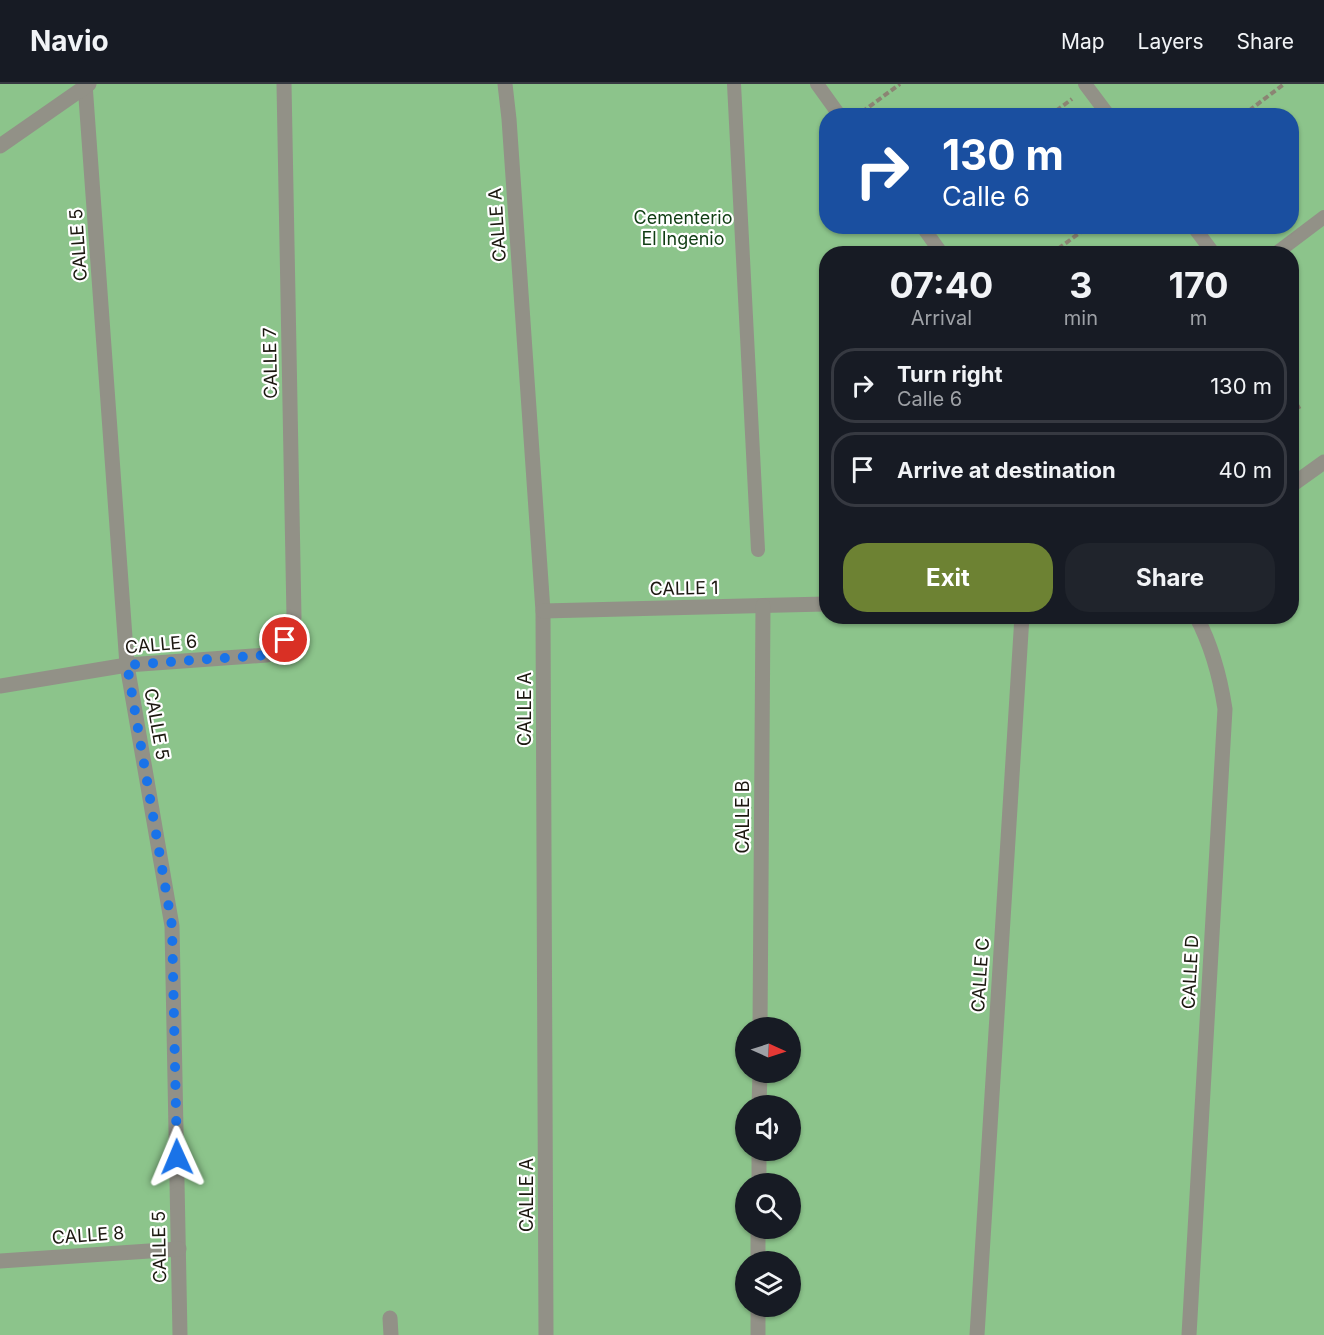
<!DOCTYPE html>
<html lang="en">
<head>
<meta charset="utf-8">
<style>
  body { margin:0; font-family:Inter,sans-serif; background:#20242c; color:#f1f3f6; height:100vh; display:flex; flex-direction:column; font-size:22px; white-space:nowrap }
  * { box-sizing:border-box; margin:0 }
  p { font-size:20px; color:#9ea1a6 }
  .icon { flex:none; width:33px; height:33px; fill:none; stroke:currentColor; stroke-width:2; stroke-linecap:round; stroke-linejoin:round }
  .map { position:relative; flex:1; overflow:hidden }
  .side { position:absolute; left:819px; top:162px; width:480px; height:378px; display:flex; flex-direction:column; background:#171b24; border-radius:24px; box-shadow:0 2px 4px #0004 }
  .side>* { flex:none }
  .top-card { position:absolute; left:819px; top:24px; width:480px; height:126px; border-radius:24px; box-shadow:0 2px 4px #0004; background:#1a4fa0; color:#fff; overflow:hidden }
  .needle { width:39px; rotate:93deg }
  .buttons { position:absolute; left:735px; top:933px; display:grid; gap:12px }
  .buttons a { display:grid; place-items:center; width:66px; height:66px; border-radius:50%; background:#171b24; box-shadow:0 2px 4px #0004; font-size:30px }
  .pin { position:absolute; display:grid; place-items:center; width:51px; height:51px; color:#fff; margin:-26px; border:3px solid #fff; border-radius:50%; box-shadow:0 2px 6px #0007 }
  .me { position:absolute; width:66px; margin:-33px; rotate:359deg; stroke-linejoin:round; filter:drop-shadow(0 0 4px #0008) }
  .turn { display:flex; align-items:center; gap:21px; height:126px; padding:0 24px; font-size:27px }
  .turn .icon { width:78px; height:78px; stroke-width:2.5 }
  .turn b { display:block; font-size:42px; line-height:51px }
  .eta { display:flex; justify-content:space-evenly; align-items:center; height:102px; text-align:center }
  .eta b { font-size:36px; font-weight:700; line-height:42px }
  .primary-button { display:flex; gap:12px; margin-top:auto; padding:12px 24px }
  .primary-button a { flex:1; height:69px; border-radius:24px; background:#6d8233; color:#fff; font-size:24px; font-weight:700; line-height:69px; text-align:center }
  .primary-button a+a { background:#20242c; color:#f1f3f6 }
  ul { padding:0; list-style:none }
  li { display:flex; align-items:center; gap:18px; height:75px; margin:0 12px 9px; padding:0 12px; border:3px solid #363941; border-radius:24px }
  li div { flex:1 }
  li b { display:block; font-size:22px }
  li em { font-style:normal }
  header { display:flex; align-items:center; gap:36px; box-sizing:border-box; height:84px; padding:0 30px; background:#171b24; border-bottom:2px solid #363941 }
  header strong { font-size:28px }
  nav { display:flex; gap:33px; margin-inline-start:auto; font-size:21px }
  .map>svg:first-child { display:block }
  .green { fill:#8cc48b; fill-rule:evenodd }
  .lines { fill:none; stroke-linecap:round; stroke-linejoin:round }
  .path { stroke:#8b8473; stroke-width:4; stroke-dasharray:6 3; stroke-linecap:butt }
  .lane { stroke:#929187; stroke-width:14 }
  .street { stroke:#929187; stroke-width:15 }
  .route { stroke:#1a73e8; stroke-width:10; stroke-dasharray:0 18 }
  .labels { text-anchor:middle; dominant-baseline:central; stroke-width:4.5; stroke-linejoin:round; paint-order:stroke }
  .park-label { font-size:18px; fill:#103d13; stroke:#fff }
  .street-label { font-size:18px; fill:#1c1810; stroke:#fff }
</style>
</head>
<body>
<header>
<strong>Navio</strong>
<nav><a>Map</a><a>Layers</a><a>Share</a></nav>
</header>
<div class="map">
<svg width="1324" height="1251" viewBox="0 0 1324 1251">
  <rect width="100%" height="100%" fill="#eae0c8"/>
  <path class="green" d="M 0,0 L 1324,0 L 1324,1251 L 0,1251 ZM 826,32 L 1292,32 L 1292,142 L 826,142 ZM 826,170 L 1292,170 L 1292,532 L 826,532 ZM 746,944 L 790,944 L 790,988 L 746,988 ZM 746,1022 L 790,1022 L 790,1066 L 746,1066 ZM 746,1100 L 790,1100 L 790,1144 L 746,1144 ZM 746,1178 L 790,1178 L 790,1222 L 746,1222 Z"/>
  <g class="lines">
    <g class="path">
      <path d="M 862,28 L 900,0"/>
      <path d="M 1049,32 L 1072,15"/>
      <path d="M 1242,32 L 1284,0"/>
      <path d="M 1051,170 L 1089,142"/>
      <path d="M 1292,312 L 1300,326"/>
    </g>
    <g class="lane">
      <path d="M 734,0 L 758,466"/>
      <path d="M 817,0 L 840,32"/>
      <path d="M 1085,0 L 1109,32"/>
      <path d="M 922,142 L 942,170"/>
      <path d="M 1193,142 L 1214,170"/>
      <path d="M 1275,170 L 1324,133"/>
    </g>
    <g class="street">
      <path d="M 85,0 L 127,581 L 172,842 L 180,1251"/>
      <path d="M 505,0 L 509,35 L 543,527 L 546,1251"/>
      <path d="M 0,62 L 89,0"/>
      <path d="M 1292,401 L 1324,378"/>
      <path d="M 543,527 L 826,520"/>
      <path d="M 0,602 L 127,581 L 267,571 L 285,556 L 294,533 L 284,0"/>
      <path d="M 760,944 L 763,522"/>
      <path d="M 759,1022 L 760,988"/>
      <path d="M 759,1100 L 759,1066"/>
      <path d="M 0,1177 L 179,1165"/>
      <path d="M 758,1178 L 758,1144"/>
      <path d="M 390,1234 L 391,1251"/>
      <path d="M 758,1251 L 758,1222"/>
      <path d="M 977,1251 L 1022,532"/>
      <path d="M 1189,1251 L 1225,625 C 1220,592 1212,562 1196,532"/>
    </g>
  </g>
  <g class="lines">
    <path class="route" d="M 177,1073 L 172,842 L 127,581 L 267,571 L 285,556"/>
  </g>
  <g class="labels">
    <g class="park-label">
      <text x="683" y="133">Cementerio<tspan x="683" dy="21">El Ingenio</tspan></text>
    </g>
    <g class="street-label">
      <text transform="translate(497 141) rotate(-94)">CALLE A</text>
      <text transform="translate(78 161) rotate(-94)">CALLE 5</text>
      <text transform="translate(270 279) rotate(-91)">CALLE 7</text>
      <text transform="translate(684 504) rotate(-1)">CALLE 1</text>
      <text transform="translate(161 560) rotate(-5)">CALLE 6</text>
      <text transform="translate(524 625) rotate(-90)">CALLE A</text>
      <text transform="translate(157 640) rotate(80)">CALLE 5</text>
      <text transform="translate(742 733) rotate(-90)">CALLE B</text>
      <text transform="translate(1190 888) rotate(-87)">CALLE D</text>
      <text transform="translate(980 891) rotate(-86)">CALLE C</text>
      <text transform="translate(526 1111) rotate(-90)">CALLE A</text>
      <text transform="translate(88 1151) rotate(-4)">CALLE 8</text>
      <text transform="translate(159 1163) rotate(-91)">CALLE 5</text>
    </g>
  </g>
</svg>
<div class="buttons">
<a><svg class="needle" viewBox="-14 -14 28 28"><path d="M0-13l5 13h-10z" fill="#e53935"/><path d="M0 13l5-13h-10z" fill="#9ea1a6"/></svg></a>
<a><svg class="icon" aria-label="sound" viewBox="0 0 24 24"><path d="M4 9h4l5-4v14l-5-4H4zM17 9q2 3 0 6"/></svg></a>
<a><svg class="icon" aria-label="search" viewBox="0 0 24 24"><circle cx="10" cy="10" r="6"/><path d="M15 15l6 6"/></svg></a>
<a><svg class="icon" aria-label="layers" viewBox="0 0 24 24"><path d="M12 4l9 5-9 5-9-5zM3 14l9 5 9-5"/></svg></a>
</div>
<div class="pin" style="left:285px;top:556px;background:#d93025"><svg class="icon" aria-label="arrive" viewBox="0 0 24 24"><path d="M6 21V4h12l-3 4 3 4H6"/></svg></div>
<svg class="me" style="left:177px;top:1073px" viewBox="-20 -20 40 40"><path d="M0-17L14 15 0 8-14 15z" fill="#1a73e8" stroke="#fff" stroke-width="4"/></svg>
<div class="top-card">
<div class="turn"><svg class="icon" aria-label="right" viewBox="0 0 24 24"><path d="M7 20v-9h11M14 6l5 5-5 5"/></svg><div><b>130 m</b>Calle 6</div></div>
</div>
<section class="side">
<div class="eta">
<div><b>07:40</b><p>Arrival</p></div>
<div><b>3</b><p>min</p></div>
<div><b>170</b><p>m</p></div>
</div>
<ul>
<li><svg class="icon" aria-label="right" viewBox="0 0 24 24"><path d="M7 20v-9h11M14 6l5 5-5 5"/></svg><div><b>Turn right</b><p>Calle 6</p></div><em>130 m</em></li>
<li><svg class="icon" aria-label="arrive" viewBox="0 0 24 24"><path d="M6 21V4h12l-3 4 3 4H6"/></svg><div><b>Arrive at destination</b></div><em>40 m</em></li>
</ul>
<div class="primary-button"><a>Exit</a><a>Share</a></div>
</section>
</div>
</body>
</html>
